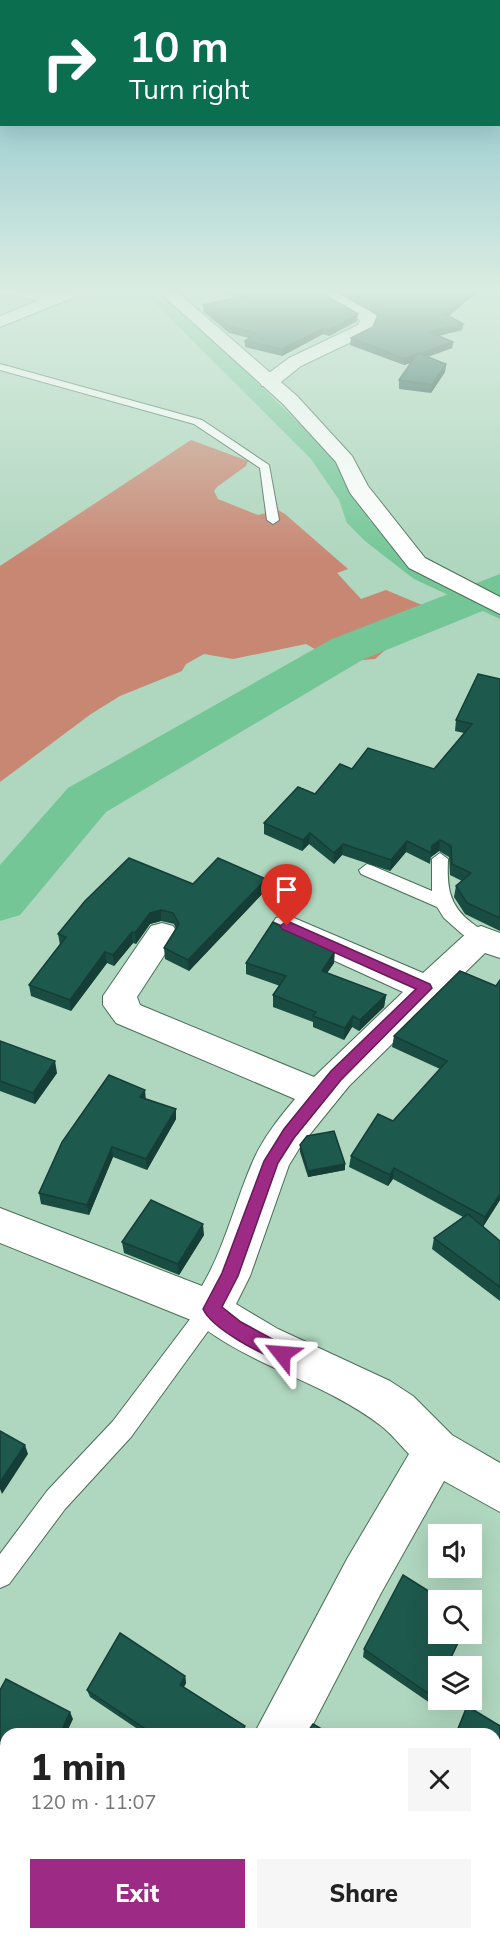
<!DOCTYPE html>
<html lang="en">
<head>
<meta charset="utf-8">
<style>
  body { margin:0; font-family:Mulish,sans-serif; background:#f6f6f6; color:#222; height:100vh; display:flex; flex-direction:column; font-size:22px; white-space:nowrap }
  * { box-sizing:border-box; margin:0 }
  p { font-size:20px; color:#767676 }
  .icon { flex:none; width:33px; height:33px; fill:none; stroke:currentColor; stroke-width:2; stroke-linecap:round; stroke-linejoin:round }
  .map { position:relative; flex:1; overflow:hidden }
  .drawer { position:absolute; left:0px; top:1728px; width:501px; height:212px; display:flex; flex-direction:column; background:#fff; border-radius:18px 18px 0 0; box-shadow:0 6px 24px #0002 }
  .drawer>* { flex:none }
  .top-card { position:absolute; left:0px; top:0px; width:501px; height:126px; box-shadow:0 6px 24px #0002; background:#0b6e4f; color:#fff; overflow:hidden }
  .controls { position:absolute; left:428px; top:1524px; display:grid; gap:12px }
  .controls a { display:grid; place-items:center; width:54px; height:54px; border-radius:0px; background:#fff; box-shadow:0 6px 24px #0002; font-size:30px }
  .pin { position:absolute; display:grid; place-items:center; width:51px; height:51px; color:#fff; margin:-62px -26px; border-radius:50% 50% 50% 0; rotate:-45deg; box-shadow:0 0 6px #0007 }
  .pin .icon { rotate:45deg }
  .me { position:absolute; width:66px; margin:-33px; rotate:298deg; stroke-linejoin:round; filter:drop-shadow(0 0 4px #0008) }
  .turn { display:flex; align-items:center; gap:21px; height:126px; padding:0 30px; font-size:27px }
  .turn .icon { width:78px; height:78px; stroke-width:2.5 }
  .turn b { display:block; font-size:42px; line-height:51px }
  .round { display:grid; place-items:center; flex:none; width:63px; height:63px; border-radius:0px; background:#f6f6f6 }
  .summary { display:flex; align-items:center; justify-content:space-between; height:102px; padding:0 30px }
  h1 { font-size:36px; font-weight:800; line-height:45px }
  .action { display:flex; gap:12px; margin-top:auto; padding:12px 30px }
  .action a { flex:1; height:69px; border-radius:0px; background:#9d2a85; color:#fff; font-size:24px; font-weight:800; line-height:69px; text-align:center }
  .action a+a { background:#f6f6f6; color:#222 }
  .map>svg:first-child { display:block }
  .green { fill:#c88773 }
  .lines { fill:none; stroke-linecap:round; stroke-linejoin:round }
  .canal { fill:#74c697; fill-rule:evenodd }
  .river { fill:#74c697; fill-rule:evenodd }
  .service-casing { stroke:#4a6e58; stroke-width:2 }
  .minor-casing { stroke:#4a6e58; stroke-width:2 }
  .tertiary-casing { stroke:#4a6e58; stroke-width:2 }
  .service { fill:#fff; fill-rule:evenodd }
  .minor { fill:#fff; fill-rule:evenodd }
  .tertiary { fill:#fff; fill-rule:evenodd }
  .wall { fill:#1a4d42 }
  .shaded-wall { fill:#153e36 }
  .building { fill:#1e594d; stroke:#153e36; stroke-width:1.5 }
  .route { fill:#9d2a85; stroke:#661b56; stroke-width:1.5 }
</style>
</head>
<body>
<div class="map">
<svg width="500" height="1939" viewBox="0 0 500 1939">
  <rect width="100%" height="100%" fill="#afd6be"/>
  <path class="green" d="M 191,440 L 248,461 L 246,466 L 217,487 L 214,491 L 218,499 L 258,515 L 278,510 L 285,514 L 348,569 L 337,573 L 361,599 L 386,590 L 434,610 L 438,615 L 429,630 L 391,645 L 375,659 L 338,662 L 306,644 L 233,659 L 204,654 L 186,664 L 182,671 L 120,696 L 91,714 L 0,782 L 0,566 Z"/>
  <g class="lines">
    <path class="canal" d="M 141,289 L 160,289 L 327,450 L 361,500 L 369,520 L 432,569 L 500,601 L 500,619 L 414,579 L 365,541 L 347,523 L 339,500 L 311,459 Z"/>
    <path class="river" d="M 500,574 L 500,604 L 364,659 L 106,812 L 20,915 L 0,921 L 0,865 L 68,788 L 332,639 Z"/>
    <defs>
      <g id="service">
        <path d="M 0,364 L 202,420 L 269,465 L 279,520 L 273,524 L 267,520 L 260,468 L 194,424 L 0,370 Z"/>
        <path d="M 440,853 L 448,859 C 447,886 448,905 472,923 C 478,928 486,931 490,938 L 487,942 L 475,942 L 462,934 L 444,918 L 437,907 L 361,874 L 359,870 L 367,864 L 373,866 L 432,891 L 432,859 Z"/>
        <path d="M 211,1299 L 219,1302 L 222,1309 L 219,1316 L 131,1437 L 65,1509 L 9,1584 L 0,1588 L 0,1554 L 47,1491 L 113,1421 L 203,1302 Z"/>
      </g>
      <g id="minor">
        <path d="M 0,289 L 29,289 L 62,295 L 64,299 L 56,304 L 0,293 Z"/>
        <path d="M 309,289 L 329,289 L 375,314 L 378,318 L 372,332 L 301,366 L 276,386 L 262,386 L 260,382 L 262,378 L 289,358 L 358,325 L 360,320 Z"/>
        <path d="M 287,915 L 423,973 L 470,930 L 481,926 L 500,933 L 500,958 L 485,953 L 349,1086 L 302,1144 L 289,1165 L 250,1276 L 236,1304 L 278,1329 L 390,1381 L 413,1396 L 452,1435 L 500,1463 L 500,1512 L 444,1481 L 381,1593 L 308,1734 L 254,1734 L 347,1559 L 409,1454 C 400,1445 391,1433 380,1425 C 324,1382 252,1367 196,1322 L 0,1243 L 0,1208 L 202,1286 C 225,1247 235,1202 253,1161 C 263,1138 279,1118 295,1099 L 116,1023 L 103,1005 L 103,996 L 151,926 L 162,923 L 173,926 L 178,934 L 137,997 L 140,1005 L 314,1077 L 403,992 L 276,934 L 271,926 L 276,918 Z"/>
        <path d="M 155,1934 L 212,1934 L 210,1939 L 153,1939 Z"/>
      </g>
      <g id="tertiary">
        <path d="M 67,289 L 89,289 L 87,292 L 0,327 L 0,316 Z"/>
        <path d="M 156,289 L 174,289 L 297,396 L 352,456 L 368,486 L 425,558 L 500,597 L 500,614 L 409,568 L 350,493 L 336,462 L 283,404 Z"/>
      </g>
    </defs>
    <use href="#service" class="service-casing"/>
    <use href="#minor" class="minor-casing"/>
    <use href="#tertiary" class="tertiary-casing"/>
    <use href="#service" class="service"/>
    <use href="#minor" class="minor"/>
    <use href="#tertiary" class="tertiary"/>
  </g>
  <g class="wall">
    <path d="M 205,289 L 315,289 L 357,321 L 329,336 L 323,334 L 282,356 L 245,347 L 245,341 L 249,338 L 229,333 L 204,312 L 203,305 L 238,298 Z"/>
    <path d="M 333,289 L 481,289 L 449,316 L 463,324 L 462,330 L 439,336 L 453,342 L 452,348 L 428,357 L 446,364 L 445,372 L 431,393 L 399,389 L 399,380 L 411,363 L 404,365 L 350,345 L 351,338 L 373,327 L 378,316 Z"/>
    <path d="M 500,679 L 500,931 L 465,914 L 454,897 L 456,886 L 462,881 L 450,875 L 449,857 L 439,851 L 431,857 L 430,864 L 406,852 L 390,871 L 342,855 L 334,864 L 309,844 L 302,851 L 264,834 L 264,823 L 315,794 L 352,769 L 434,769 L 464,733 L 455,731 L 456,720 Z"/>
    <path d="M 266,879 L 266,890 L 189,971 L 165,959 L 164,948 L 176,929 L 174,924 L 161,921 L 150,924 L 136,944 L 133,943 L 114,966 L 107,963 L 71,1011 L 31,996 L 29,985 L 60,945 L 58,934 L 193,884 Z"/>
    <path d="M 246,963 L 334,963 L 327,973 L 386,995 L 384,1007 L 359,1031 L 352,1027 L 344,1040 L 313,1027 L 313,1022 L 273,1007 L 273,995 L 280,986 L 246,974 Z"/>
    <path d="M 500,980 L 500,1200 L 483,1227 L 500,1241 L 500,1301 L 432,1249 L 434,1238 L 463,1217 L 393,1179 L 388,1186 L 349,1167 L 351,1156 L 393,1121 L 440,1069 L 392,1047 L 394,1036 L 496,986 Z"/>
    <path d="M 0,1041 L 57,1073 L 35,1104 L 0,1091 Z"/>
    <path d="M 146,1099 L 176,1119 L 147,1170 L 113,1157 L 89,1215 L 41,1204 L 39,1193 Z"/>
    <path d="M 300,1145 L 345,1170 L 308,1177 L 300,1152 Z"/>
    <path d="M 204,1235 L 179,1275 L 124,1253 L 122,1242 Z"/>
    <path d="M 438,1634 L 463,1634 L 447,1666 L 438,1666 L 438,1685 L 430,1703 L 363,1657 L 364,1649 Z"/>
    <path d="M 185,1676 L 186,1683 L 184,1687 L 245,1726 L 245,1734 L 145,1734 L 90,1697 L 87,1690 Z"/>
    <path d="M 467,1706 L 500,1726 L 500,1855 L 495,1852 L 495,1734 L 455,1734 Z"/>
  </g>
  <g class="shaded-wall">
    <path d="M 474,289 L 481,289 L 444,320 L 445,314 Z"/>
    <path d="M 358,314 L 357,321 L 329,336 L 329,330 Z"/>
    <path d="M 463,324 L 462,330 L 429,338 L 429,332 Z"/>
    <path d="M 324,328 L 323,334 L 282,356 L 282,349 Z"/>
    <path d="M 453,342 L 452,348 L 404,365 L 404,359 Z"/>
    <path d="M 446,364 L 445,372 L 431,393 L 432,385 Z"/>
    <path d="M 310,833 L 309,844 L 302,851 L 303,840 Z"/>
    <path d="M 440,840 L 439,851 L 431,857 L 432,846 Z"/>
    <path d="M 407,841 L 406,852 L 390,871 L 391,860 Z"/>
    <path d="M 343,844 L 342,855 L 334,864 L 334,853 Z"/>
    <path d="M 266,879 L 266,890 L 189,971 L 188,960 Z"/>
    <path d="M 161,910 L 161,921 L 150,924 L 136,944 L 135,933 L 150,913 Z"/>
    <path d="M 132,932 L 133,943 L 114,966 L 113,955 Z"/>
    <path d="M 335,951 L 334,963 L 321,982 L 322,971 Z"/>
    <path d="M 105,952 L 107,963 L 71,1011 L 70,1000 Z"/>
    <path d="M 386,995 L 384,1007 L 359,1031 L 360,1020 Z"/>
    <path d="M 353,1016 L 352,1027 L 344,1040 L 345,1028 Z"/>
    <path d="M 55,1061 L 57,1073 L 35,1104 L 33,1093 Z"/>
    <path d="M 145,1090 L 146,1101 L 140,1097 Z"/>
    <path d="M 176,1109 L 176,1119 L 147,1170 L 146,1159 Z"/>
    <path d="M 112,1147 L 113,1157 L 89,1215 L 87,1205 Z"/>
    <path d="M 345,1164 L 345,1170 L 308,1177 L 308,1171 Z"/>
    <path d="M 394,1168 L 393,1179 L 388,1186 L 390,1175 Z"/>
    <path d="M 500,1194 L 500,1200 L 482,1228 L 485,1217 Z"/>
    <path d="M 203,1224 L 204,1235 L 179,1275 L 178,1264 Z"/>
    <path d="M 25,1445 L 28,1454 L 2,1494 L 0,1489 L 0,1482 Z"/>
    <path d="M 185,1676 L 186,1683 L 181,1692 L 180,1685 Z"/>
    <path d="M 70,1712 L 73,1719 L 66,1734 L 60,1734 Z"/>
  </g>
  <g class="building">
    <path d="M 228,289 L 315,289 L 358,314 L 329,330 L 324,328 L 282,349 L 245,341 L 256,333 L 229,326 L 203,305 L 250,295 Z"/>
    <path d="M 344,289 L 474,289 L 445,314 L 463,324 L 429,332 L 453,342 L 419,354 L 418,353 L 417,354 L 404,359 L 351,338 L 373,327 L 380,310 Z"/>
    <path d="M 418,353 L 446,364 L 432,385 L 399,380 Z"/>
    <path d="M 478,674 L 500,679 L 500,918 L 467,903 L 456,886 L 471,873 L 452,864 L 451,846 L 440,840 L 432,846 L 431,853 L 407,841 L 391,860 L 343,844 L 334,853 L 310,833 L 303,840 L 264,823 L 298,787 L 315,794 L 340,764 L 352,769 L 368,748 L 434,769 L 472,724 L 456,720 Z"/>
    <path d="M 129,858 L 193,884 L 218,858 L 266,879 L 188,960 L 164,948 L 179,924 L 173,913 L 161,910 L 150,913 L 135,933 L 132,932 L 113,955 L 105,952 L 70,1000 L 29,985 L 66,937 L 58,934 L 85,901 Z"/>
    <path d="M 273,922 L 335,951 L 322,971 L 386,995 L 360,1020 L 353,1016 L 345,1028 L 313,1016 L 316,1012 L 273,995 L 286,976 L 246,963 Z"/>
    <path d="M 460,971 L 496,986 L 500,980 L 500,1194 L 485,1217 L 394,1168 L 390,1175 L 351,1156 L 378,1114 L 393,1121 L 447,1061 L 394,1036 Z"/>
    <path d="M 0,1041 L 55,1061 L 33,1093 L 0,1081 Z"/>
    <path d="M 109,1075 L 145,1090 L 140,1097 L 176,1109 L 146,1159 L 112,1147 L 87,1205 L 39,1193 L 62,1142 Z"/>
    <path d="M 334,1131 L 345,1164 L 308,1171 L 300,1145 L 307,1136 Z"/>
    <path d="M 151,1200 L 203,1224 L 178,1264 L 122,1242 Z"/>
    <path d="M 468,1214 L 500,1241 L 500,1287 L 434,1238 Z"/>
    <path d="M 0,1431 L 25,1445 L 0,1482 Z"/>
    <path d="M 403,1575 L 443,1600 L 438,1600 L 438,1634 L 462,1634 L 447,1666 L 438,1666 L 438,1684 L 432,1696 L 364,1649 Z"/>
    <path d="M 120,1633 L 185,1676 L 180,1685 L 245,1726 L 241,1734 L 153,1734 L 87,1690 Z"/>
    <path d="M 6,1679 L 70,1712 L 60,1734 L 6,1734 L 6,1920 L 0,1917 L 0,1690 Z"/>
    <path d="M 467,1706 L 500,1726 L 500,1845 L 495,1842 L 495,1734 L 456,1734 Z"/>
    <path d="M 313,1724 L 330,1734 L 295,1734 L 297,1730 L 309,1730 Z"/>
    <path d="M 27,1934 L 150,1934 L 149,1937 L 154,1938 L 153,1939 L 36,1939 Z"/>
    <path d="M 227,1934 L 288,1934 L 286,1939 L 224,1939 Z"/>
  </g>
  <linearGradient id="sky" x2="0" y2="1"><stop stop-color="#79bbc8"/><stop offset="0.52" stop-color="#dbede2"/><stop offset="1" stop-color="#dbede2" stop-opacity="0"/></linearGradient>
  <rect width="500" height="560" fill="url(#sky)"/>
  <path class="route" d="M 287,921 L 430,984 L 432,988 L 341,1080 L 294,1138 L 278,1163 L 238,1276 L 222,1307 L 241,1322 L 289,1348 L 291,1354 L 289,1360 L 282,1362 C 261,1354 212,1329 203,1309 L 222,1273 L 264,1161 L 284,1129 L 331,1071 L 416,989 L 282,929 L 280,926 Z"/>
</svg>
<div class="controls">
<a><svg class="icon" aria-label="sound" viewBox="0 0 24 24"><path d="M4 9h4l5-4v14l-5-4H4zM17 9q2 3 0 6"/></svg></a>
<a><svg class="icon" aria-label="search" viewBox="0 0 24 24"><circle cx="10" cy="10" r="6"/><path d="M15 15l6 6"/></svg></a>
<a><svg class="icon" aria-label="layers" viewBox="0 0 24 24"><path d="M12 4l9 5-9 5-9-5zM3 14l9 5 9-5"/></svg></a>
</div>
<div class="pin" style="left:287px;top:926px;background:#d93025"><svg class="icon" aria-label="arrive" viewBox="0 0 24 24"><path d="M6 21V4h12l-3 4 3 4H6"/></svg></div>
<svg class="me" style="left:282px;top:1354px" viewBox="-20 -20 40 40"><path d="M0-17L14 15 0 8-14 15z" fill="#9d2a85" stroke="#fff" stroke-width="4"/></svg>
<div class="top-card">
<div class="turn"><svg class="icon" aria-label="right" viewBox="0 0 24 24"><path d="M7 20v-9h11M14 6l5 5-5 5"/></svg><div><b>10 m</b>Turn right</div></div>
</div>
<section class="drawer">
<div class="summary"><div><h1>1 min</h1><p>120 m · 11:07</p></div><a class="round"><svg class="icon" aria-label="close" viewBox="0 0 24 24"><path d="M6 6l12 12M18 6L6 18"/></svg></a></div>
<div class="action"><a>Exit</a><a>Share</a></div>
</section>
</div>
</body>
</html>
